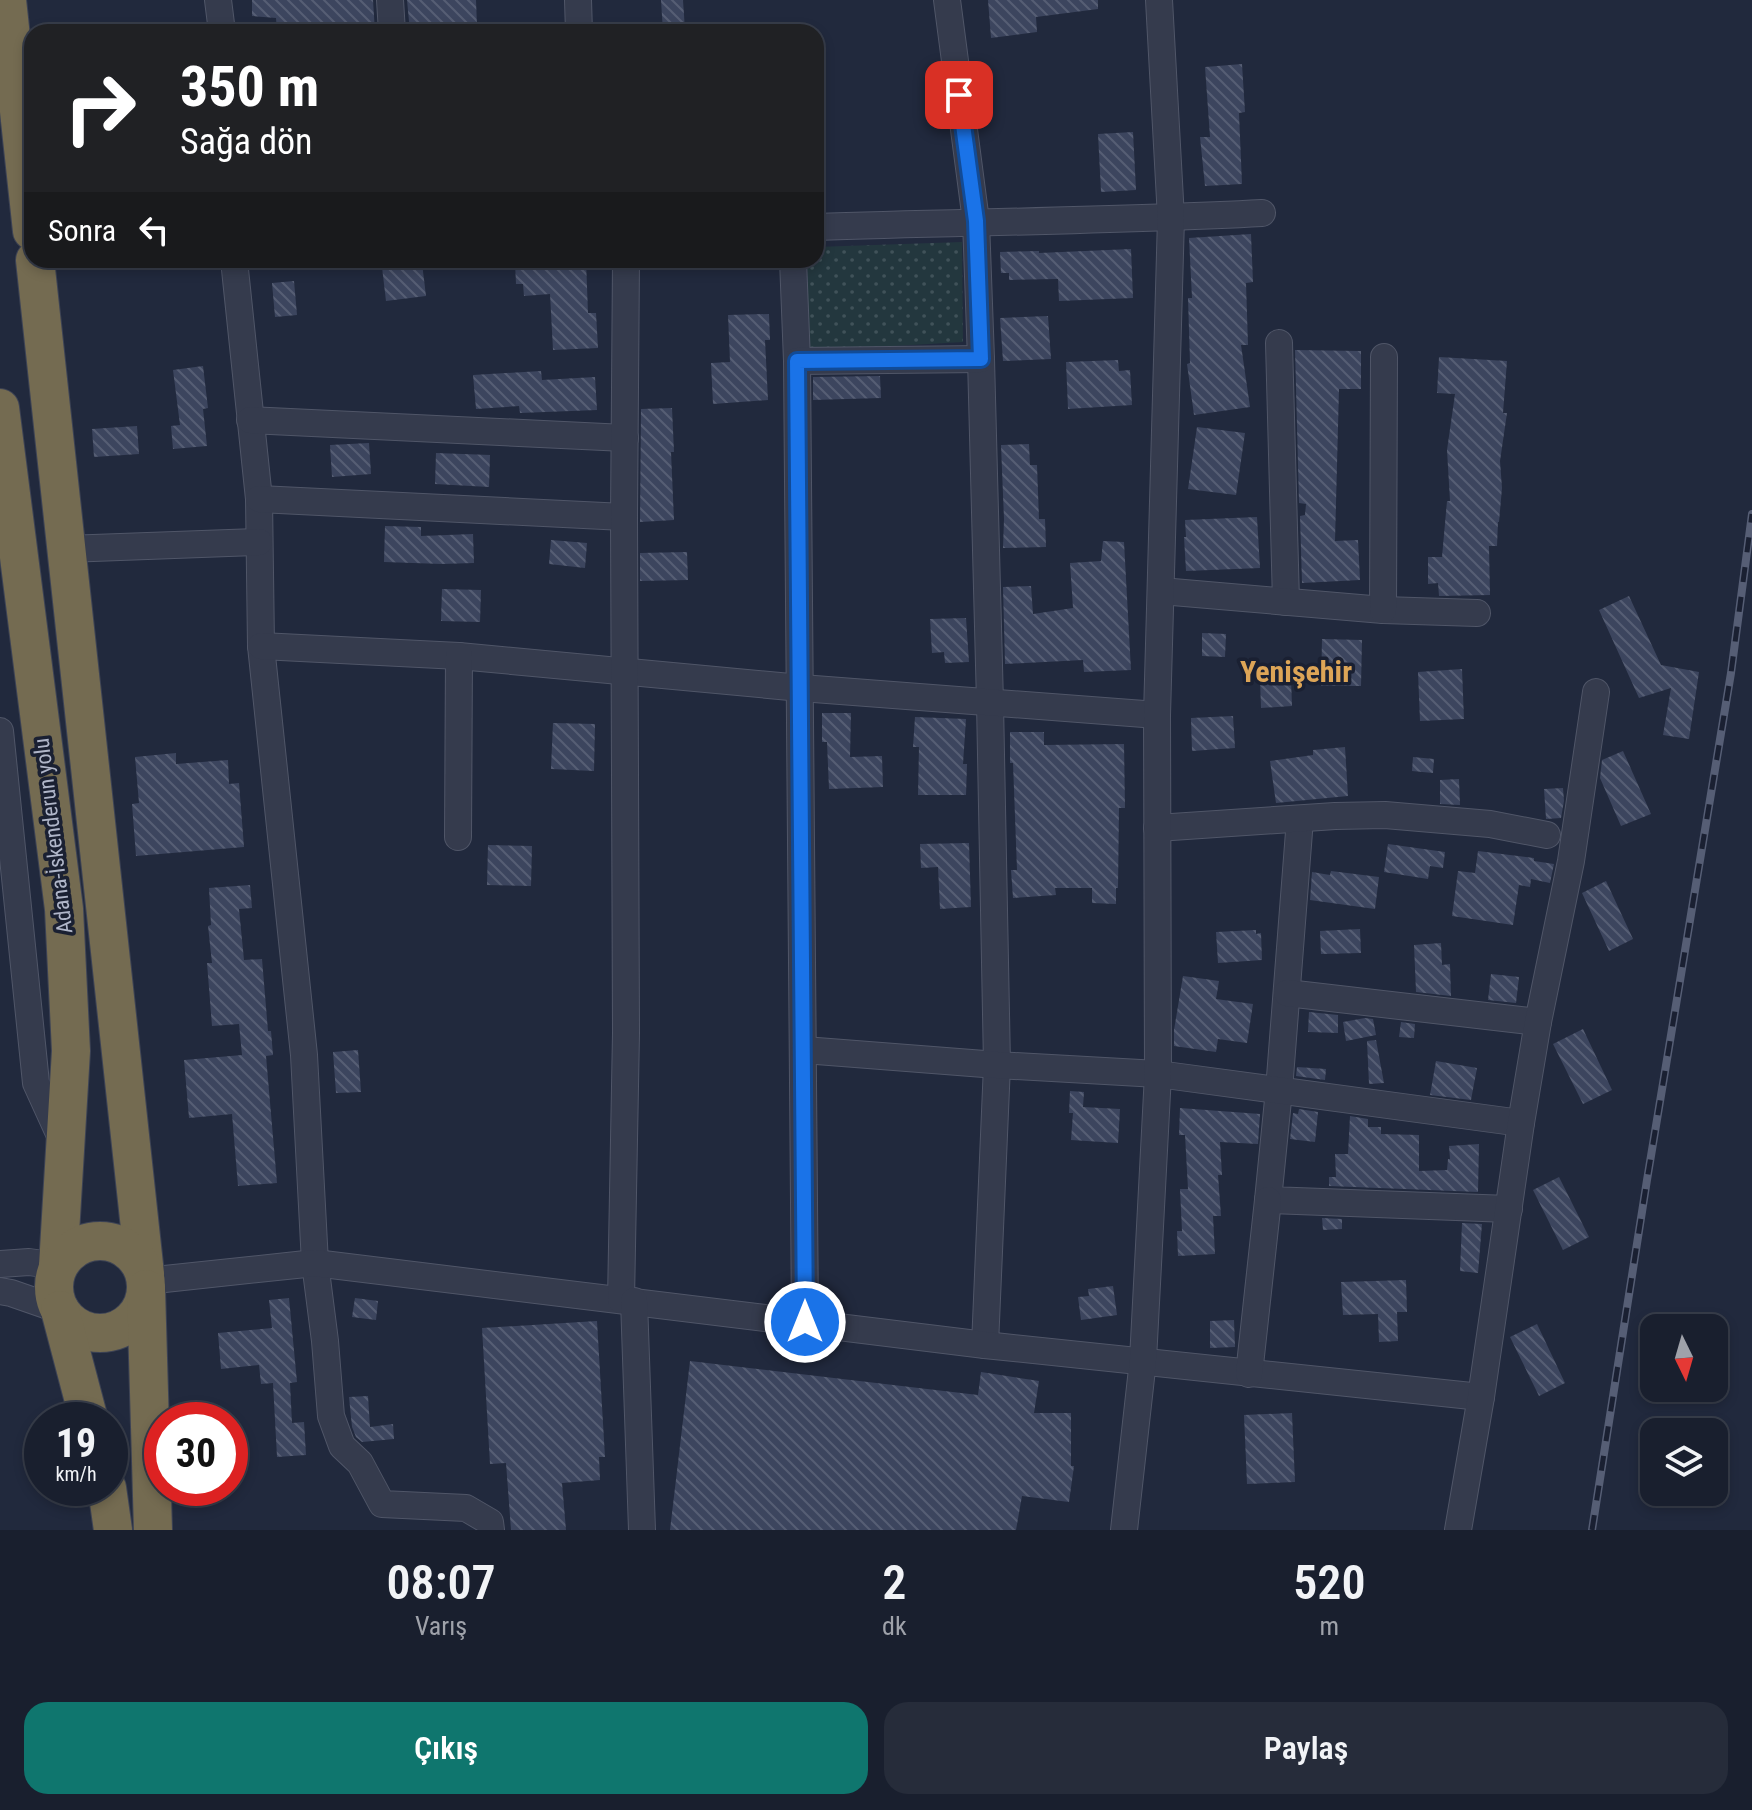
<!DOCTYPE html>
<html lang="tr">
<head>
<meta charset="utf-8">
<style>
  body { margin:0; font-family:"Roboto Condensed",sans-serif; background:#262c3a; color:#f1f3f6; height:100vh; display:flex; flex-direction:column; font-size:30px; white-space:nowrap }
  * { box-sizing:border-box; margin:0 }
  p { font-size:26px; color:#9fa2aa }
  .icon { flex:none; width:44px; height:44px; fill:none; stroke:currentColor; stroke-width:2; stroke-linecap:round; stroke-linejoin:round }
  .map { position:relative; height:1530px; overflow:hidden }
  .sheet { display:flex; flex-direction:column; background:#191f2e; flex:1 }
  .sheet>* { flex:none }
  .top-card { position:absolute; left:24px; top:24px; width:800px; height:244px; border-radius:24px; box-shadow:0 4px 12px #0003,0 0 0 2px #373d4a; background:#202124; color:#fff; overflow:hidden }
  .needle { width:52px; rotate:175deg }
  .tools { position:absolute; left:1640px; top:1314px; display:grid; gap:16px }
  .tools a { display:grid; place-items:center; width:88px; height:88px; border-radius:16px; background:#191f2e; box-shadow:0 4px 12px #0003,0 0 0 2px #373d4a; font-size:40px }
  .speed { position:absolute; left:24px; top:1402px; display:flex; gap:16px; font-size:40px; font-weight:700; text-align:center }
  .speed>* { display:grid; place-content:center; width:104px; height:104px; border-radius:50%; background:#191f2e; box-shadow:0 4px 12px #0003,0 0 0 2px #373d4a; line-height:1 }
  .speed small { font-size:20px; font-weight:400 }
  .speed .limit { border:12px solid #d22; background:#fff; color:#111 }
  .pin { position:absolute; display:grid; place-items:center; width:68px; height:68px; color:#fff; margin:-34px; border-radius:16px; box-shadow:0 4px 12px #0006 }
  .me { position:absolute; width:88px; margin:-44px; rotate:0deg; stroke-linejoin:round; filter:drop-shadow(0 0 6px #0008) }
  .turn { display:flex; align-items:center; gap:28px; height:168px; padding:0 24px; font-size:36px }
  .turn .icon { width:104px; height:104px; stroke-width:2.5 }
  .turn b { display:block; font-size:56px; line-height:68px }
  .then { display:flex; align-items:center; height:76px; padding:0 24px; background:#0003; gap:16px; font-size:30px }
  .eta { display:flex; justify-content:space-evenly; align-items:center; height:136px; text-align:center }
  .eta b { font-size:48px; font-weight:600; line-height:56px }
  .action { display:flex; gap:16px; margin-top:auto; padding:16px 24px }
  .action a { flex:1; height:92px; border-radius:24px; background:#0f766e; color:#fff; font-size:32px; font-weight:600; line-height:92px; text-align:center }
  .action a+a { background:#262c3a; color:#f1f3f6 }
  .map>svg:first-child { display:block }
  .park { fill:url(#park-dots) }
  .building { fill:url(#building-back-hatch) }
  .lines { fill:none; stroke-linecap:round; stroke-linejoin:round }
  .minor-casing { stroke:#505668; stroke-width:28 }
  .highway-casing { stroke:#3d4355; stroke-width:40 }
  .minor { stroke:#353b4d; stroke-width:26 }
  .highway { stroke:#746b51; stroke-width:38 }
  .rail-casing { stroke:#565e75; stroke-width:8 }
  .rail { stroke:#1a2032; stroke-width:5; stroke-dasharray:15; stroke-linecap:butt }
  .route-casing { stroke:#114b97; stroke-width:20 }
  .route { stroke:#1a73e8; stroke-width:14 }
  .labels { text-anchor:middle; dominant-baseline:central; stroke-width:7; stroke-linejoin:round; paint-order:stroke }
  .street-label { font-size:22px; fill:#b0b6c9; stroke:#1a2032 }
  .district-label { font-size:30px; font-weight:bold; fill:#dda557; stroke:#1a2032 }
</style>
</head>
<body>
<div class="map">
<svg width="1752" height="1530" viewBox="0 0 1752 1530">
  <defs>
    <pattern id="park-dots" width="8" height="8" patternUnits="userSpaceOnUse" patternTransform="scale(2)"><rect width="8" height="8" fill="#23373e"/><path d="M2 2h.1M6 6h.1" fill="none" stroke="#405259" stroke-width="1.8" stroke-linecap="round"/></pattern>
    <pattern id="building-back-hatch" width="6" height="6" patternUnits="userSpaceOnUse" patternTransform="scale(2)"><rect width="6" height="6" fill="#3c455e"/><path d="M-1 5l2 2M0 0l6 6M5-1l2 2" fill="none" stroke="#565e74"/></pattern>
  </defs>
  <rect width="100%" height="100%" fill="#21293d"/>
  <path class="park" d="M 962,242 L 963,342 L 809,351 L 807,260 L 816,260 L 816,247 Z"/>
  <g class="building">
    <path d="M 252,0 L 373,0 L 375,32 L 277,32 L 276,18 L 252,16 Z"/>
    <path d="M 407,0 L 476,0 L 477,26 L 446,27 L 446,32 L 410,32 Z"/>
    <path d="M 661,0 L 683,0 L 685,30 L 663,32 Z"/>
    <path d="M 988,0 L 1098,0 L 1098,9 L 1036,17 L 1037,32 L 991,38 Z"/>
    <path d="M 1242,64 L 1245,112 L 1239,113 L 1242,184 L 1205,186 L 1200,137 L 1210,137 L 1205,67 Z"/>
    <path d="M 1133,132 L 1136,190 L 1101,192 L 1098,134 Z"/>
    <path d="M 1251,234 L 1253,282 L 1246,283 L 1248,345 L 1241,345 L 1250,407 L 1194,415 L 1187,364 L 1190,363 L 1188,298 L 1192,298 L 1189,238 Z"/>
    <path d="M 1131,249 L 1133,298 L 1059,301 L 1058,279 L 1009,280 L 1009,273 L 1001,273 L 1000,252 L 1039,251 L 1039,253 Z"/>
    <path d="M 555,260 L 586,260 L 588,313 L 596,313 L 598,348 L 553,350 L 550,294 L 524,296 L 523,284 L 516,284 L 515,263 Z"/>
    <path d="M 422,263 L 426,296 L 386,301 L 382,267 Z"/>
    <path d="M 294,281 L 297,315 L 275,317 L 272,283 Z"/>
    <path d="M 769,314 L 770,340 L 765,340 L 768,400 L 713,404 L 711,363 L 730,362 L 728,315 Z"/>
    <path d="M 1048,316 L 1051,359 L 1003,361 L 1000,318 Z"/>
    <path d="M 1295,350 L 1361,351 L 1361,389 L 1339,389 L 1335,541 L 1358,540 L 1360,580 L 1302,583 L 1300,516 L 1305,515 L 1306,504 L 1299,503 Z"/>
    <path d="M 1439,357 L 1507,361 L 1503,413 L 1507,413 L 1500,461 L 1502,488 L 1499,522 L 1498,522 L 1497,546 L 1489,546 L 1490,595 L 1439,596 L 1438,583 L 1428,584 L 1428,557 L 1442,557 L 1447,501 L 1450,501 L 1447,450 L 1455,394 L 1437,393 Z"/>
    <path d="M 1118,360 L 1119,371 L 1130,370 L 1132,405 L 1068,409 L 1066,362 Z"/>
    <path d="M 203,366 L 208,408 L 203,409 L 207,446 L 173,449 L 171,426 L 180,425 L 173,370 Z"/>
    <path d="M 541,371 L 542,380 L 595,377 L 597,410 L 520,413 L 519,406 L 476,409 L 473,375 Z"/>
    <path d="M 880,376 L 881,398 L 813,400 L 813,377 Z"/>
    <path d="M 672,408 L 674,452 L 671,452 L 674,520 L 640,522 L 641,409 Z"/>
    <path d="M 137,426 L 139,454 L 94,457 L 92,429 Z"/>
    <path d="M 1197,427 L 1245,433 L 1236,495 L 1188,489 Z"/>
    <path d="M 369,443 L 371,474 L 332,477 L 330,445 Z"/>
    <path d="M 1029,444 L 1030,465 L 1037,465 L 1039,519 L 1045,519 L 1046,547 L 1003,548 L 1004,519 L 1001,445 Z"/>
    <path d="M 436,453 L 490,455 L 489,487 L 435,484 Z"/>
    <path d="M 1257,517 L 1260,568 L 1186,571 L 1184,537 L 1186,537 L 1185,520 Z"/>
    <path d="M 385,526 L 421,527 L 421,536 L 473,534 L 474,563 L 442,564 L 384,562 Z"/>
    <path d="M 551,540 L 587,543 L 585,568 L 549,564 Z"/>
    <path d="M 1103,541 L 1124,542 L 1131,670 L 1084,672 L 1083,660 L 1005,664 L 1003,587 L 1031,586 L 1033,614 L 1073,608 L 1070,563 L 1101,561 Z"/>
    <path d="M 687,552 L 688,580 L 640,581 L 640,553 Z"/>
    <path d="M 442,589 L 481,590 L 480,622 L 441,621 Z"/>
    <path d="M 1629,596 L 1661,665 L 1699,672 L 1689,739 L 1663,735 L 1671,688 L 1639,698 L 1599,610 Z"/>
    <path d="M 966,618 L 969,662 L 945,663 L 944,652 L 932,653 L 930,619 Z"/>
    <path d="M 1202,633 L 1226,634 L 1225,657 L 1202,656 Z"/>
    <path d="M 1322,639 L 1362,640 L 1361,686 L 1321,686 Z"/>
    <path d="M 1462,669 L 1464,719 L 1420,721 L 1418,672 Z"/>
    <path d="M 1291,678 L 1292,706 L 1261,708 L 1260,680 Z"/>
    <path d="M 822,713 L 851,713 L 850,757 L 882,756 L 883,787 L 829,789 L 827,742 L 822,742 Z"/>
    <path d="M 1233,716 L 1235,748 L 1192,751 L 1191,718 Z"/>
    <path d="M 915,717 L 966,719 L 963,764 L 967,764 L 966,795 L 918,795 L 919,747 L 913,747 Z"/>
    <path d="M 553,723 L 595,724 L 594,771 L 551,769 Z"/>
    <path d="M 1010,732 L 1044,732 L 1044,745 L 1124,744 L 1125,808 L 1119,808 L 1118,888 L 1116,888 L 1116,904 L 1092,903 L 1092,888 L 1055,888 L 1056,895 L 1013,898 L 1011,870 L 1017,870 L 1013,763 L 1010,763 Z"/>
    <path d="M 1345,747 L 1348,796 L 1276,803 L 1270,761 L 1313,755 L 1313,750 Z"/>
    <path d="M 1623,751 L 1651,814 L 1621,826 L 1600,778 L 1602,760 Z"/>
    <path d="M 176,753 L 176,764 L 228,760 L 229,784 L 239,783 L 244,847 L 136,856 L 132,804 L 139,803 L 135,757 Z"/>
    <path d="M 1413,757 L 1434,759 L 1433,773 L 1412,771 Z"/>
    <path d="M 1459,779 L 1460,805 L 1440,804 L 1440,780 Z"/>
    <path d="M 1563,788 L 1564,801 L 1561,818 L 1546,819 L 1544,789 Z"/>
    <path d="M 969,843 L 971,907 L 940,909 L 938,867 L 921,868 L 920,844 Z"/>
    <path d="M 1388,844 L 1445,852 L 1443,868 L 1430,866 L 1428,879 L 1384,872 Z"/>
    <path d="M 488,845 L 532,846 L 531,886 L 487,885 Z"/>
    <path d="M 1478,851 L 1534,858 L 1534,861 L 1554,864 L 1550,883 L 1531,879 L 1530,887 L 1519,885 L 1513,925 L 1452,916 L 1458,871 L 1475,873 Z"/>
    <path d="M 1331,871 L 1379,877 L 1375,909 L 1310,900 L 1312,872 L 1330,875 Z"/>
    <path d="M 1606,881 L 1633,939 L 1609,951 L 1582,893 Z"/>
    <path d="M 250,885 L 252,908 L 239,909 L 244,960 L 262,959 L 268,1031 L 271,1031 L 273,1055 L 266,1056 L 277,1183 L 238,1186 L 232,1114 L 189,1118 L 184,1060 L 242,1055 L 239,1024 L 212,1026 L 207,963 L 212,963 L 208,926 L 211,925 L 209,888 Z"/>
    <path d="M 1360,929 L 1361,953 L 1321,954 L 1320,931 Z"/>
    <path d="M 1256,930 L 1256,934 L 1261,933 L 1262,960 L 1218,963 L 1216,932 Z"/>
    <path d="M 1441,943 L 1442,965 L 1450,964 L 1451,996 L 1416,992 L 1414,945 Z"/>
    <path d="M 1491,974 L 1519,977 L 1516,1003 L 1488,1000 Z"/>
    <path d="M 1183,976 L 1219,981 L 1216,999 L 1253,1004 L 1247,1043 L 1218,1039 L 1216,1052 L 1174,1046 L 1174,1030 Z"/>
    <path d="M 1309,1012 L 1338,1015 L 1338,1033 L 1308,1032 Z"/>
    <path d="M 1365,1018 L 1373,1019 L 1376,1035 L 1346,1041 L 1343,1022 Z"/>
    <path d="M 1401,1022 L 1415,1024 L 1414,1038 L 1399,1037 Z"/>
    <path d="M 1583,1029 L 1612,1090 L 1583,1104 L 1553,1044 Z"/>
    <path d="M 1376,1040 L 1384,1083 L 1369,1084 L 1367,1041 Z"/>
    <path d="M 358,1050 L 361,1092 L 336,1093 L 333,1052 Z"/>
    <path d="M 1436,1061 L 1477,1068 L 1471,1100 L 1430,1095 Z"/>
    <path d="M 1297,1067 L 1326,1069 L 1325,1080 L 1296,1076 Z"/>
    <path d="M 1070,1091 L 1084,1092 L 1083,1107 L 1120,1109 L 1118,1143 L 1071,1140 L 1073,1113 L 1069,1113 Z"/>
    <path d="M 1180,1108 L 1260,1114 L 1258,1144 L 1220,1142 L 1222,1175 L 1218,1175 L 1221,1216 L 1213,1216 L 1215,1254 L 1178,1256 L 1177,1231 L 1182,1231 L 1180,1189 L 1188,1189 L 1185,1135 L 1179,1135 Z"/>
    <path d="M 1299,1109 L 1318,1112 L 1315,1142 L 1290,1139 L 1293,1113 L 1298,1114 Z"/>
    <path d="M 1350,1116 L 1368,1119 L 1368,1127 L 1381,1127 L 1381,1134 L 1419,1135 L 1419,1171 L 1447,1170 L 1448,1159 L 1450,1159 L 1449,1146 L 1479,1144 L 1478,1192 L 1329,1186 L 1329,1177 L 1336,1177 L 1335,1154 L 1348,1154 Z"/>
    <path d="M 1559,1177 L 1589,1237 L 1563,1250 L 1533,1190 Z"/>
    <path d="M 1322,1218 L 1342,1219 L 1342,1229 L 1323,1230 Z"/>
    <path d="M 1462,1223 L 1482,1224 L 1478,1273 L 1460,1271 Z"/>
    <path d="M 1406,1280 L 1407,1312 L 1397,1312 L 1398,1341 L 1379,1342 L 1378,1314 L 1343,1315 L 1341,1282 Z"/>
    <path d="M 1113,1286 L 1117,1315 L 1081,1320 L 1078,1297 L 1089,1296 L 1088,1289 Z"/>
    <path d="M 289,1298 L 297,1382 L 290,1383 L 292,1423 L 304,1422 L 306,1455 L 277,1457 L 273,1383 L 261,1384 L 259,1365 L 221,1369 L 218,1333 L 272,1328 L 269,1300 Z"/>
    <path d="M 355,1298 L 378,1301 L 376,1320 L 352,1317 Z"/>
    <path d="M 1234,1320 L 1235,1347 L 1210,1348 L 1210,1321 Z"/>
    <path d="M 597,1321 L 605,1457 L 599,1457 L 600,1480 L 562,1483 L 566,1530 L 511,1530 L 506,1463 L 490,1464 L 482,1328 Z"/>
    <path d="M 1537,1324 L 1565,1383 L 1539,1396 L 1510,1337 Z"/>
    <path d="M 690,1361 L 978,1395 L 981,1372 L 1039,1381 L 1034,1413 L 1071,1413 L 1071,1466 L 1074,1466 L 1069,1502 L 1022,1496 L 1016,1530 L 670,1530 Z"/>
    <path d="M 368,1396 L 370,1427 L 393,1424 L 394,1439 L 362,1442 L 356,1437 L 352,1427 L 349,1397 Z"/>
    <path d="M 1292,1413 L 1295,1482 L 1247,1484 L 1244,1415 Z"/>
  </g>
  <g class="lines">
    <defs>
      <g id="minor">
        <path d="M 218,0 L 222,32"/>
        <path d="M 390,0 L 392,32"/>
        <path d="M 578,0 L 579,32"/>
        <path d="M 947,0 L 976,221 L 981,359 L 990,703 L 997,1065 L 985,1345"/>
        <path d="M 816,227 C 964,222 1113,221 1262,213"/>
        <path d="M 234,260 L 259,499 L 261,646 L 304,1055 L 315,1263 L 325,1341 L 331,1416 L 342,1446 L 360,1463 L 382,1504 L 466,1508 L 490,1522 L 491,1530"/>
        <path d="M 793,260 L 797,361 L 805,1322"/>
        <path d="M 1279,343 L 1286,602"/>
        <path d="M 797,361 L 981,359"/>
        <path d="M 250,420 L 625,438"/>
        <path d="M 259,499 L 624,517"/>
        <path d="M 66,549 L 259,542"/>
        <path d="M 1161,591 L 1383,610 L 1477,613"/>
        <path d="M 1383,610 L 1384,357"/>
        <path d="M 261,646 L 459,656 L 801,688 L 1157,715"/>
        <path d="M 0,731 L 36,1083 L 62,1140"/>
        <path d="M 1300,819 L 1279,1090 L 1268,1200 L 1509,1209"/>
        <path d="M 1157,828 L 1335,816 L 1385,815 L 1490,824 L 1547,835"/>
        <path d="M 458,837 L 459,656"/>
        <path d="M 1287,993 L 1538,1022"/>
        <path d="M 804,1050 L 997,1065 L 1158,1074 L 1521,1123"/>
        <path d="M 0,1264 L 29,1262 L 58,1266"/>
        <path d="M 146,1281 L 315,1263 L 985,1345 L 1481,1397"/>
        <path d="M 0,1291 L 11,1293 L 60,1310"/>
        <path d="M 621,1300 L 626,1033 L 624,517 L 626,260"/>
        <path d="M 634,1301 L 642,1530"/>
        <path d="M 1249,1374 L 1268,1200"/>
        <path d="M 1124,1530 L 1143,1360 L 1158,1074 L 1157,715 L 1171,218 L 1159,0"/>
        <path d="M 1458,1530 L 1481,1397 L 1521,1123 L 1538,1022 L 1571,861 L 1596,692"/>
      </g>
      <g id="highway">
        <path d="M 7,0 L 32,231"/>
        <path d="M 35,260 L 145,1274"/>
        <path d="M 0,408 L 64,909 L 71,1051 L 58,1266"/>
        <circle cx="100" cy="1287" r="46"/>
        <path d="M 146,1289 L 153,1530"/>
        <path d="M 60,1310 L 89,1420"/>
        <path d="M 107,1488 L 113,1530"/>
      </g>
    </defs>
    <use href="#minor" class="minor-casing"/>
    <use href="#highway" class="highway-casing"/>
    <use href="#minor" class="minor"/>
    <use href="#highway" class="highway"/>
    <defs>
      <path id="rail" d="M 1592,1530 L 1647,1180 L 1731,673 L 1752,514"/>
    </defs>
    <use href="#rail" class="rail-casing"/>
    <use href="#rail" class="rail"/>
  </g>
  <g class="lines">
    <defs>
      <path id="route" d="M 805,1322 L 797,361 L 981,359 L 976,221 L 959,95"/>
    </defs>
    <use href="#route" class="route-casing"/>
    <use href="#route" class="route"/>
  </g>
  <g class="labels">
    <g class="street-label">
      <text transform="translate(53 836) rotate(-97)">Adana-İskenderun yolu</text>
    </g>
    <g class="district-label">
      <text x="1296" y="671">Yenişehir</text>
    </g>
  </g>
</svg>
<div class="tools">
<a><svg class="needle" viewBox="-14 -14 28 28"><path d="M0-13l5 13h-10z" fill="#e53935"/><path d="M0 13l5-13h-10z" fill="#9fa2aa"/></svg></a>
<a><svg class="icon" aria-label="layers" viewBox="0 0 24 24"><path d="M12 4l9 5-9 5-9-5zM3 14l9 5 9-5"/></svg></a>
</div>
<div class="speed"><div>19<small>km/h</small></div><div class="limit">30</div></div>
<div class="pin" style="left:959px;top:95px;background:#d93025"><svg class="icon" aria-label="arrive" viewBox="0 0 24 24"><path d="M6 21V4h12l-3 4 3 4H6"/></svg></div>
<svg class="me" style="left:805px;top:1322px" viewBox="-20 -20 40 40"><circle r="17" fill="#1a73e8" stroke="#fff" stroke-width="3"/><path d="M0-11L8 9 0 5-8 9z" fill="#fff"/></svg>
<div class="top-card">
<div class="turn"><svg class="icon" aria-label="right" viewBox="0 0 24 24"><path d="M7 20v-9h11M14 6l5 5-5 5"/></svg><div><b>350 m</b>Sağa dön</div></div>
<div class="then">Sonra<svg class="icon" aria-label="left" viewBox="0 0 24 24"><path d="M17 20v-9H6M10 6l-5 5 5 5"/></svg></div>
</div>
</div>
<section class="sheet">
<div class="eta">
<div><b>08:07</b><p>Varış</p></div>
<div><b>2</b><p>dk</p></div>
<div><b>520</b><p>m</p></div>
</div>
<div class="action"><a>Çıkış</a><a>Paylaş</a></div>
</section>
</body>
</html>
